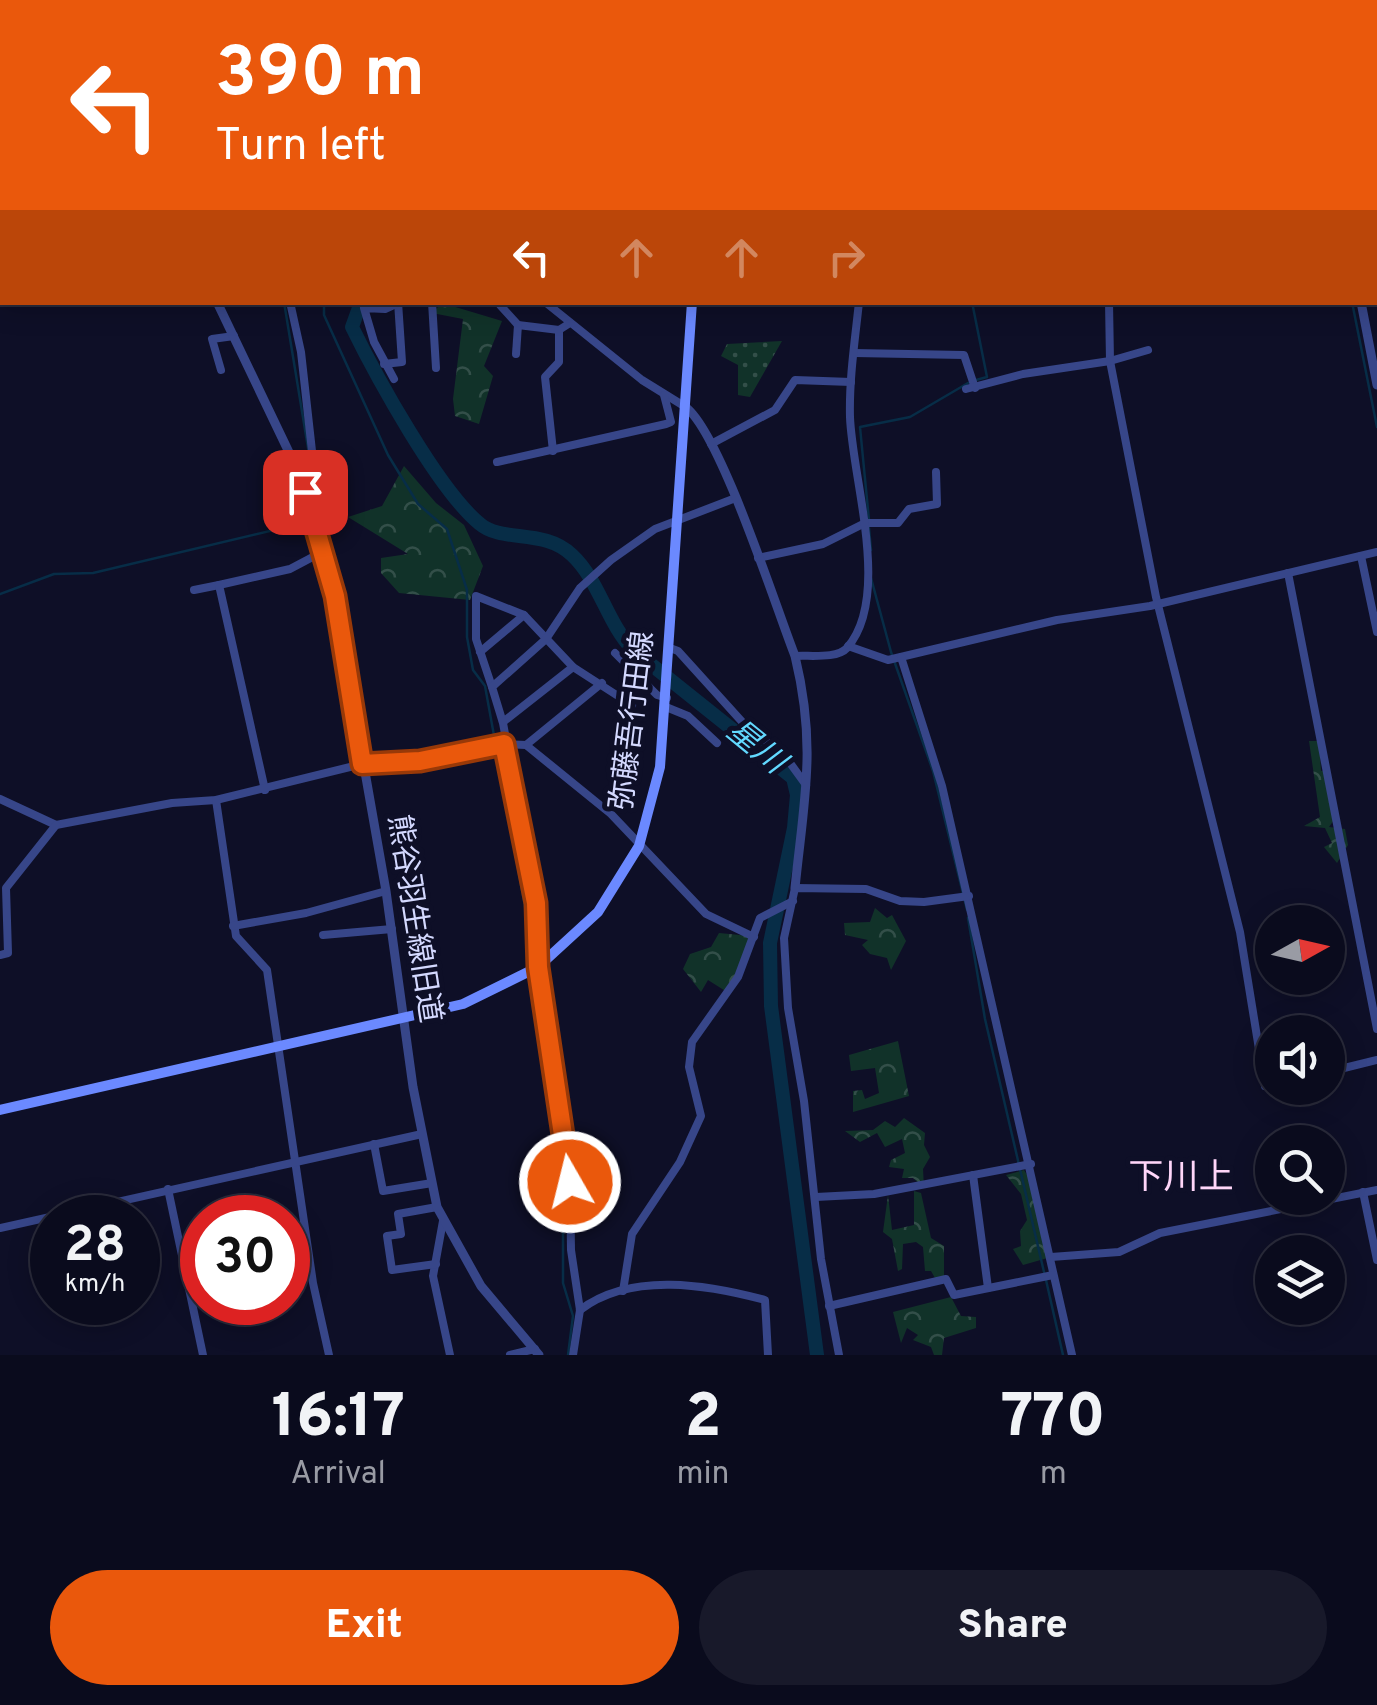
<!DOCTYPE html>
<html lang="en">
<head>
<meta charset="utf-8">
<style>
  body { margin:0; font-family:Overpass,"Noto Sans JP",sans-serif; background:#18192a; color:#f1f3f6; height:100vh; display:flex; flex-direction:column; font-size:38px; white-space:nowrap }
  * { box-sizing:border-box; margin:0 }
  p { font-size:32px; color:#999ba4 }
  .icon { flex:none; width:55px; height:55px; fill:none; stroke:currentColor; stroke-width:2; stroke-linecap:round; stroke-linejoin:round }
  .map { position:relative; height:1355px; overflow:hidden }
  .side { display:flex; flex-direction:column; background:#0a0b1d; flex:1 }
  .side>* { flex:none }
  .hud { position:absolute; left:0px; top:0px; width:1378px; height:305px; box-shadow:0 5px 25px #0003,0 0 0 2px #2a2b3b; background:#ea580c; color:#fff; overflow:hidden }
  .needle { width:65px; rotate:82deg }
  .fabs { position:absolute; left:1255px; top:905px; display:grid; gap:20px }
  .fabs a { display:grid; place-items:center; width:90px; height:90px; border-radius:50%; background:#0a0b1d; box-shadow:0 5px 25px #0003,0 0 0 2px #2a2b3b; font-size:50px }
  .speed { position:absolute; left:30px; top:1195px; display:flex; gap:20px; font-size:50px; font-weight:700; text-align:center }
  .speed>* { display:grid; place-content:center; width:130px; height:130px; border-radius:50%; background:#0a0b1d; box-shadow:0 5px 25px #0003,0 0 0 2px #2a2b3b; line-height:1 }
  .speed small { font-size:25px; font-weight:400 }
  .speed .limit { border:15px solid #d22; background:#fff; color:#111 }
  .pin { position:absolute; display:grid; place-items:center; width:85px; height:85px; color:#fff; margin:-42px; border-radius:20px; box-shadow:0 5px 15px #0006 }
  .me { position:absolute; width:110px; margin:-55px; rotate:352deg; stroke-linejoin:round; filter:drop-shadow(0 0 8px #0008) }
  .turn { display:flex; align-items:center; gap:35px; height:210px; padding:0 50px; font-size:45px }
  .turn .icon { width:130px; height:130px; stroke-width:2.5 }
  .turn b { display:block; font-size:70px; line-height:85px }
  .lanes { display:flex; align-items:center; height:95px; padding:0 50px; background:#0003; justify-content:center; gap:50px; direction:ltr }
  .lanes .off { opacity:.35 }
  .eta { display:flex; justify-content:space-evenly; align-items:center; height:170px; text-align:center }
  .eta b { font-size:60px; font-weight:800; line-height:70px }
  .button { display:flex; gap:20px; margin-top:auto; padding:20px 50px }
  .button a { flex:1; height:115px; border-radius:60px; background:#ea580c; color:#fff; font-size:40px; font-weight:800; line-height:115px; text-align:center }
  .button a+a { background:#18192a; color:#f1f3f6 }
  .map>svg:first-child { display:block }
  .grass { fill:url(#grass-dots) }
  .forest { fill:url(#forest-crowns) }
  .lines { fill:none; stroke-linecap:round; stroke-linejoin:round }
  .stream { stroke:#072d47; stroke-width:2.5 }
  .river { stroke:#072d47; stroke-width:14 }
  .minor { stroke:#374689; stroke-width:8 }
  .tertiary { stroke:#374689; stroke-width:9 }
  .secondary { stroke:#6b89ff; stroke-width:10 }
  .trunk { stroke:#ce55e5; stroke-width:12 }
  .route-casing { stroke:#983908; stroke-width:25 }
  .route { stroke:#ea580c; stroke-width:18 }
  .labels { text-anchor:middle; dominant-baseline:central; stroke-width:10; stroke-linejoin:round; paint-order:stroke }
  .street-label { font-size:30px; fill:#d4d9ff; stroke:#0e0f27 }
  .water-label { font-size:32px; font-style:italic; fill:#62d9ff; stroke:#0e0f27 }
  .quarter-label { font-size:35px; fill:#ffd6f9; stroke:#0e0f27 }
</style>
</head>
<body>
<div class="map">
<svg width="1377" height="1355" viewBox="0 0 1377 1355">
  <defs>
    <pattern id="grass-dots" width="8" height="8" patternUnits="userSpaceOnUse" patternTransform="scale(2.5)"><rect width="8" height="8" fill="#113229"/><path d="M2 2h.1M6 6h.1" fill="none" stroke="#334f49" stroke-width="1.8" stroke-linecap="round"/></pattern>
    <pattern id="forest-crowns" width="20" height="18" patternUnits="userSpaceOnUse" patternTransform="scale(2.5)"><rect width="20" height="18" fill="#113229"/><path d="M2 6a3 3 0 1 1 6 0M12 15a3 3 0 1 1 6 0" fill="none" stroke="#334f49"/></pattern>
  </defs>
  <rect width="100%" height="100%" fill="#0e0f27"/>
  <path class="grass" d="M 782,341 L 750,397 L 738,395 L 738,365 L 721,356 L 727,344 Z"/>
  <g class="forest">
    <path d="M 442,303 L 502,321 L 484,366 L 493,376 L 479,424 L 455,416 L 453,399 L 463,319 L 432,313 Z"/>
    <path d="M 404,466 L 436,503 L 464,525 L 483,566 L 470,600 L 399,593 L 381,573 L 381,558 L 408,554 L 348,517 L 382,506 Z"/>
    <path d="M 1309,741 L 1319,741 L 1321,771 L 1327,770 L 1336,817 L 1329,827 L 1345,829 L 1348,845 L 1337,863 L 1324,847 L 1332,843 L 1325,828 L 1304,826 L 1320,817 Z"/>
    <path d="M 875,908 L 887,918 L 892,915 L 906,941 L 891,970 L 887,958 L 870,954 L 862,945 L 868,940 L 845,935 L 844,923 L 870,922 Z"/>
    <path d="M 719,933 L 750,936 L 748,953 L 727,992 L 708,980 L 701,992 L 683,969 L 690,954 L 711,947 Z"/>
    <path d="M 898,1041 L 909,1096 L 853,1112 L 853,1091 L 862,1090 L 865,1099 L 879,1093 L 875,1068 L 851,1071 L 849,1055 Z"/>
    <path d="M 904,1118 L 925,1133 L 924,1145 L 930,1157 L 923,1169 L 924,1188 L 913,1178 L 902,1178 L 904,1169 L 889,1167 L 891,1160 L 905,1153 L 902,1139 L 885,1147 L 877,1133 L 860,1142 L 845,1131 L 873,1130 L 885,1121 L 895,1127 Z"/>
    <path d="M 1024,1170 L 1034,1186 L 1051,1257 L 1023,1265 L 1013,1249 L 1021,1246 L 1020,1231 L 1027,1220 L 1021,1194 L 1006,1175 Z"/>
    <path d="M 914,1191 L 921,1193 L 931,1238 L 944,1246 L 944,1278 L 935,1278 L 931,1271 L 925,1271 L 923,1247 L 916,1242 L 903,1244 L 902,1269 L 898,1271 L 892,1239 L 883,1232 L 888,1195 L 892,1230 L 914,1225 Z"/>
    <path d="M 951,1297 L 961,1316 L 976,1317 L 976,1328 L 944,1338 L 942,1355 L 934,1355 L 931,1347 L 913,1340 L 918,1335 L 907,1328 L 901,1343 L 893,1312 Z"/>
  </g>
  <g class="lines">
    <g class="stream">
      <path d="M 176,0 L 179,2"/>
      <path d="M 1034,2 L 1034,0"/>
      <path d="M 284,302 L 309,454"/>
      <path d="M 324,302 L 324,315 L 388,455 L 418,504 L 447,529 L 467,590 L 467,637 L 473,670 L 485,686 L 495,741"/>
      <path d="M 972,302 L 987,377 L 976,380"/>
      <path d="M 1352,302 L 1377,427"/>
      <path d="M 316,520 L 318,480"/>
      <path d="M 869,520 L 860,427 L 910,417 L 968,383"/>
      <path d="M 869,528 L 871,550"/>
      <path d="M 871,578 L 891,652 L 933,771 L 967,910"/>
      <path d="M 0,594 L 54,574 L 93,573 L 308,522"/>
      <path d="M 496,749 L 528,923 L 530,968"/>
      <path d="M 968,918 L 985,1019 L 1044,1272"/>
      <path d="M 532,976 L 563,1216 L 563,1283 L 573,1316 L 568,1355"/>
      <path d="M 1046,1280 L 1063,1355"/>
    </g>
    <g class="river">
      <path d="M 791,2 L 792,0"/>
      <path d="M 361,302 L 352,327 C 376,376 439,491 480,524 C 502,543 544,528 572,555 C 599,580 607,623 633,650 L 793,778 L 797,795 L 794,828 L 770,943 L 771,1006 L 817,1355"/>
    </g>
    <g class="minor">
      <path d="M 165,0 L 168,2"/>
      <path d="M 565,0 L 567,2"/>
      <path d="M 663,0 L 664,2"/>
      <path d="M 928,0 L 928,2"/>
      <path d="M 1202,0 L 1203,2"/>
      <path d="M 40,2 L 41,0"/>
      <path d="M 836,2 L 836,0"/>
      <path d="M 987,2 L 991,0"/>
      <path d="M 1039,2 L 1040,0"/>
      <path d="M 0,53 L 2,53"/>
      <path d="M 0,93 L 2,87"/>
      <path d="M 1375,141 L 1377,141"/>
      <path d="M 0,214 L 2,215"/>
      <path d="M 290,302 L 301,352 L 312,451 L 326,496 L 326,524 L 319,535"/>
      <path d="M 432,302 L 436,368"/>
      <path d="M 545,302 L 642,380 L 684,406"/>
      <path d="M 1109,302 L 1110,361 L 1156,597 L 1240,932 L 1265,1086 L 1272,1085"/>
      <path d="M 500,305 L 518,325 L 559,330"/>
      <path d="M 854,353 L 964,355 L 975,388"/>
      <path d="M 516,354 L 518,325"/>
      <path d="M 384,364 L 402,362 L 398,302"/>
      <path d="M 221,370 L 212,339 L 234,336"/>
      <path d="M 394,379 L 374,342 L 364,308 L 385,309 L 398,303"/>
      <path d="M 966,389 L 1023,374 L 1110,361 L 1148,350"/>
      <path d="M 711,444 L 775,410 L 795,380 L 851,382"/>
      <path d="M 553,451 L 545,377 L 559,362 L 559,330 L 570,323"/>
      <path d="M 497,462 L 666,424 L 671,422 L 664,395"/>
      <path d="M 1361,556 L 1377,632"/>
      <path d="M 758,558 L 823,544 L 865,523 L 898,523 L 909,509 L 937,504 L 936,472"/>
      <path d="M 1288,573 L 1377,1029"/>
      <path d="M 194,590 L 219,585"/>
      <path d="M 848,646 L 888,660 L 1057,620 L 1150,606 L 1377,552"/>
      <path d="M 670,648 L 678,651 L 745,725 L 785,756 L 806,785"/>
      <path d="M 480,652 L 524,615"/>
      <path d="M 615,653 L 657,695 L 667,698"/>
      <path d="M 795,656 C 810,655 837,659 847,648 C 892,597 852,478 850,417 C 849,379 855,340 859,302"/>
      <path d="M 901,657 L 942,786 L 1072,1355"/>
      <path d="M 573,667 L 632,705"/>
      <path d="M 492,687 L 476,639 L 476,596 L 524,615 L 573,667 L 503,722"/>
      <path d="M 666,707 L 688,716 L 717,743"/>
      <path d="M 526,745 L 602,683"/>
      <path d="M 265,790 L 219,585 L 290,569 L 324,551"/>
      <path d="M 0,799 L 56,825 L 172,803 L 216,800 L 362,764 L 420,761 L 505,744 L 526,745 L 611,814 L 706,914 L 754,937"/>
      <path d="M 216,800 L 236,936 L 267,970 L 313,1283 L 329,1355"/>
      <path d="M 233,926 L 306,913 L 386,891"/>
      <path d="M 323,935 L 392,929"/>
      <path d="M 0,955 L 8,953 L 6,888 L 56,825"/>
      <path d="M 1328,1072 L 1377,1060"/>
      <path d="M 374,1144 L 383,1191 L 432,1183"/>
      <path d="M 973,1175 L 988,1288"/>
      <path d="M 168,1189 L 203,1355"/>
      <path d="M 1363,1192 L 1377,1260"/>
      <path d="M 816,1197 L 874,1194 L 1031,1164"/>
      <path d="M 443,1221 L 433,1276 L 450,1355"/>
      <path d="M 0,1228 L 422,1134"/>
      <path d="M 1051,1257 L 1119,1252 L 1160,1233 L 1377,1190"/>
      <path d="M 436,1264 L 392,1270 L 387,1236 L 401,1234 L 398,1214 L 437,1207"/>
      <path d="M 623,1291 L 632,1234 L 680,1162 L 701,1116 L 689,1067 L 692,1042 L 738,977 L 760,918 L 793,901"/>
      <path d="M 829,1306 L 946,1279 L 954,1295 L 1053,1275"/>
      <path d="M 580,1310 C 631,1271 709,1285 765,1300 L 768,1355"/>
      <path d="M 510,1355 L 535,1349"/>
      <path d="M 573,1355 L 580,1310 L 571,1250 L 570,1182 L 538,967 L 536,903 L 503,723 L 492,687 L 546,639 L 580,588 L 611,560 L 655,529 L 733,499"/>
      <path d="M 839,1355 L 821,1259 L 804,1101 L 788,1008 L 784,938 L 795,888 L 866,889 L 900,901 L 924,902 L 969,896"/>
    </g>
    <g class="tertiary">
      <path d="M 1298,0 L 1298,2"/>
      <path d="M 217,302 L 297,469 L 331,579 L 386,891 L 413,1087 L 437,1207 L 481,1286 L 539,1355"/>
      <path d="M 1361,302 L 1377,385"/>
      <path d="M 684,406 C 719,428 776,608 795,656 C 817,747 804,799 795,888"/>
    </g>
    <g class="secondary">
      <path d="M 70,0 L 71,2"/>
      <path d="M 1314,2 L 1324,0"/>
      <path d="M 0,1110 L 463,1004 L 538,967 L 598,912 L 639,846 L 660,767 L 692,302"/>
    </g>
    <g class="trunk">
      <path d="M 50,2 L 51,0"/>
      <path d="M 98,2 L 99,0"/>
      <path d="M 0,113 L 2,108"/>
      <path d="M 0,198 L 2,193"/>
    </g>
  </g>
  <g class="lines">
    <defs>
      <path id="route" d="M 305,492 L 335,596 L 362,764 L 420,761 L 504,744 L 536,903 L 538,967 L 570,1182"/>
    </defs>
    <use href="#route" class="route-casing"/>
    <use href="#route" class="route"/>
  </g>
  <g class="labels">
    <g class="street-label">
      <text transform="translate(634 721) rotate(-83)">弥藤吾行田線</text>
      <text transform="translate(413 919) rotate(81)">熊谷羽生線旧道</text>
    </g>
    <g class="water-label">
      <text transform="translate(755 748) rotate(39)">星川</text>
    </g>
    <g class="quarter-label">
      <text x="1181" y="1179">下川上</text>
    </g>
  </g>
</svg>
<div class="fabs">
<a><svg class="needle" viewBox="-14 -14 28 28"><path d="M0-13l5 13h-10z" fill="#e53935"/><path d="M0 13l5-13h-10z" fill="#999ba4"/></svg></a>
<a><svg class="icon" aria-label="sound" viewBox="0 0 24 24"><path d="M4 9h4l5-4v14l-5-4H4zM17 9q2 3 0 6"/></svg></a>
<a><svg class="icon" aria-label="search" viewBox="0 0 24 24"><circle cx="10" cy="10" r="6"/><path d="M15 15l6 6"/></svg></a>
<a><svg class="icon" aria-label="layers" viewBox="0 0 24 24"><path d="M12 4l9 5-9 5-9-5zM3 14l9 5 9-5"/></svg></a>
</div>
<div class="speed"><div>28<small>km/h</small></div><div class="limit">30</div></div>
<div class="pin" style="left:305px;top:492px;background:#d93025"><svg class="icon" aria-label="arrive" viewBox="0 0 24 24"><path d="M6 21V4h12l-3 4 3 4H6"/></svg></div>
<svg class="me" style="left:570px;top:1182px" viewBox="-20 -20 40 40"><circle r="17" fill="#ea580c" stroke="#fff" stroke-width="3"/><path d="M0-11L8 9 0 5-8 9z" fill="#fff"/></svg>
<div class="hud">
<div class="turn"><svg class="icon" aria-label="left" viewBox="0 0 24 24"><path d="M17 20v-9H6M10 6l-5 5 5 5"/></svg><div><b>390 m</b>Turn left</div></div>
<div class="lanes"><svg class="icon" aria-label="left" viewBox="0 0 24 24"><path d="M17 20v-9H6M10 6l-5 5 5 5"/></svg><svg class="icon off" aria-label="ahead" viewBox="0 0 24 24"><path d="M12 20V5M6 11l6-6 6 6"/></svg><svg class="icon off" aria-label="ahead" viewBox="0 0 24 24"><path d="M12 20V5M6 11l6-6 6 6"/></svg><svg class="icon off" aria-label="right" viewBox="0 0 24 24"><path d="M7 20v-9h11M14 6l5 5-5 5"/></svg></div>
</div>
</div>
<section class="side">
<div class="eta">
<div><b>16:17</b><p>Arrival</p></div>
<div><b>2</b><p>min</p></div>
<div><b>770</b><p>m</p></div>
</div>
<div class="button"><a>Exit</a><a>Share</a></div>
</section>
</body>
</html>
